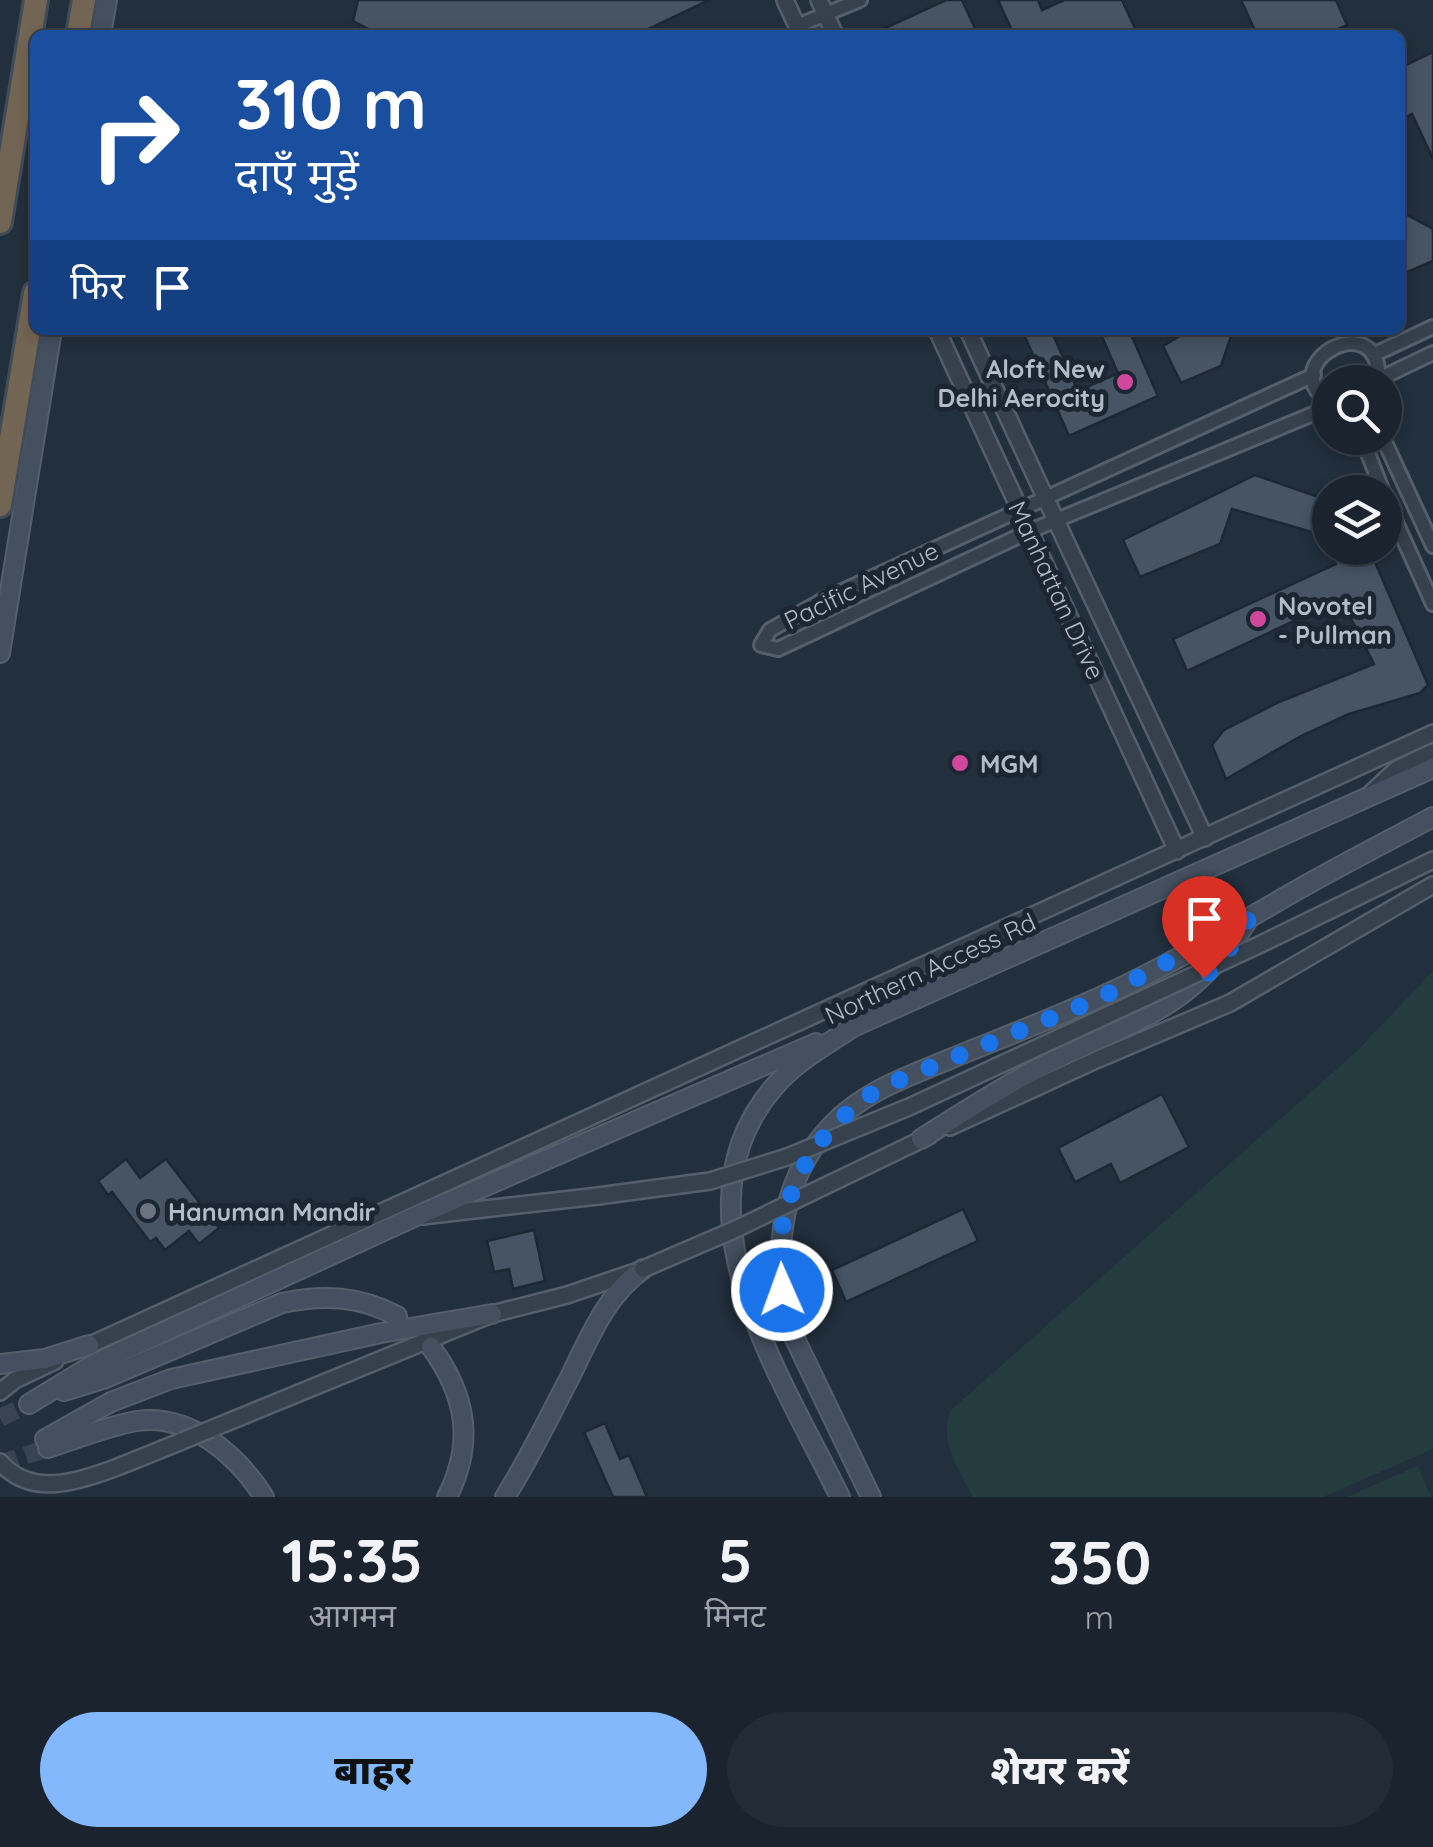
<!DOCTYPE html>
<html lang="hi">
<head>
<meta charset="utf-8">
<style>
  body { margin:0; font-family:Quicksand,"Noto Sans Devanagari",sans-serif; background:#232b36; color:#f1f3f6; height:100vh; display:flex; flex-direction:column; font-size:38px; white-space:nowrap }
  * { box-sizing:border-box; margin:0 }
  p { font-size:32px; color:#9fa4aa }
  .icon { flex:none; width:55px; height:55px; fill:none; stroke:currentColor; stroke-width:2; stroke-linecap:round; stroke-linejoin:round }
  .map { position:relative; height:1497px; overflow:hidden }
  .sheet { display:flex; flex-direction:column; background:#1a232e; flex:1 }
  .sheet>* { flex:none }
  .hud { position:absolute; left:30px; top:30px; width:1375px; height:305px; border-radius:15px; box-shadow:0 5px 15px #0003,0 0 0 2px #38404a; background:#1a4fa0; color:#fff; overflow:hidden }
  .controls { position:absolute; left:1312px; top:365px; display:grid; gap:20px }
  .controls a { display:grid; place-items:center; width:90px; height:90px; border-radius:50%; background:#1a232e; box-shadow:0 5px 15px #0003,0 0 0 2px #38404a; font-size:50px }
  .pin { position:absolute; display:grid; place-items:center; width:85px; height:85px; color:#fff; margin:-102px -42px; border-radius:50% 50% 50% 0; rotate:-45deg; box-shadow:0 0 10px #0007 }
  .pin .icon { rotate:45deg }
  .me { position:absolute; width:110px; margin:-55px; rotate:358deg; stroke-linejoin:round; filter:drop-shadow(0 0 8px #0008) }
  .turn { display:flex; align-items:center; gap:35px; height:210px; padding:0 40px; font-size:45px }
  .turn .icon { width:130px; height:130px; stroke-width:2.5 }
  .turn b { display:block; font-size:70px; line-height:85px }
  .then { display:flex; align-items:center; height:95px; padding:0 40px; background:#0003; gap:20px; font-size:38px }
  .eta { display:flex; justify-content:space-evenly; align-items:center; height:170px; text-align:center }
  .eta b { font-size:60px; font-weight:800; line-height:70px }
  .primary-button { display:flex; gap:20px; margin-top:auto; padding:20px 40px }
  .primary-button a { flex:1; height:115px; border-radius:60px; background:#84b8fc; color:#111; font-size:40px; font-weight:800; line-height:115px; text-align:center }
  .primary-button a+a { background:#232b36; color:#f1f3f6 }
  .map>svg:first-child { display:block }
  .green { fill:#243c3e }
  .building { fill:#465464; stroke:#1d2834; stroke-width:2.5 }
  .lines { fill:none; stroke-linecap:round; stroke-linejoin:round }
  .secondary-tunnel { stroke:#384452; stroke-width:18; stroke-dasharray:18 9; stroke-linecap:butt }
  .minor-casing { stroke:#545f6b; stroke-width:18 }
  .tertiary-casing { stroke:#545f6b; stroke-width:20 }
  .secondary-casing { stroke:#545f6b; stroke-width:22 }
  .motorway-casing { stroke:#414c58; stroke-width:28 }
  .minor { stroke:#36414d; stroke-width:12 }
  .tertiary { stroke:#36414d; stroke-width:15 }
  .secondary { stroke:#445060; stroke-width:18 }
  .motorway { stroke:#736553; stroke-width:22 }
  .tertiary-bridge-casing { stroke:#545f6b; stroke-width:20; stroke-linecap:butt }
  .tertiary-bridge { stroke:#36414d; stroke-width:15 }
  .route { stroke:#1a73e8; stroke-width:18; stroke-dasharray:0 32.4 }
  .hotel-dot { fill:#d1479c; stroke:#1b2632; stroke-width:4 }
  .worship-dot { fill:#6b7280; stroke:#1b2632; stroke-width:4 }
  .labels { text-anchor:middle; dominant-baseline:central; stroke-width:10; stroke-linejoin:round; paint-order:stroke }
  .poi-label { font-size:25px; font-weight:bold; fill:#b2bcc9; stroke:#1b2632; text-anchor:start }
  .street-label { font-size:25px; fill:#b2bcc9; stroke:#1b2632 }
</style>
</head>
<body>
<div class="map">
<svg width="1433" height="1497" viewBox="0 0 1433 1497">
  <rect width="100%" height="100%" fill="#222f3d"/>
  <g class="green">
    <path d="M 1433,971 L 1433,1449 L 1323,1497 L 973,1497 C 960,1472 937,1439 951,1410 L 1357,1051 Z"/>
    <path d="M 1418,1466 L 1431,1497 L 1347,1497 L 1417,1466 Z"/>
  </g>
  <g class="building">
    <path d="M 358,0 L 709,0 L 636,35 L 380,35 L 353,21 Z"/>
    <path d="M 946,0 L 962,0 L 978,35 L 944,35 L 942,31 L 933,35 L 870,35 Z"/>
    <path d="M 998,0 L 1038,0 L 1042,10 L 1064,0 L 1122,0 L 1138,35 L 1014,35 Z"/>
    <path d="M 1241,0 L 1336,0 L 1347,25 L 1325,35 L 1257,35 Z"/>
    <path d="M 1433,52 L 1433,159 L 1412,114 L 1400,120 L 1400,68 Z"/>
    <path d="M 1400,211 L 1433,229 L 1433,261 L 1400,275 Z"/>
    <path d="M 1022,330 L 1051,330 L 1078,391 L 1118,373 L 1099,330 L 1129,330 L 1158,396 L 1069,436 Z"/>
    <path d="M 1190,330 L 1233,330 L 1221,366 L 1181,383 L 1163,346 Z"/>
    <path d="M 1255,475 L 1330,501 L 1330,548 L 1369,548 L 1428,685 L 1420,693 L 1349,714 L 1301,736 L 1226,779 L 1212,745 L 1224,730 L 1279,702 L 1374,664 L 1341,599 L 1187,671 L 1173,639 L 1336,564 L 1319,534 L 1232,509 L 1220,544 L 1140,577 L 1123,540 Z"/>
    <path d="M 1162,1094 L 1189,1147 L 1120,1183 L 1111,1164 L 1075,1182 L 1058,1148 Z"/>
    <path d="M 126,1159 L 140,1178 L 166,1159 L 219,1228 L 199,1244 L 189,1231 L 165,1250 L 156,1238 L 150,1242 L 112,1192 L 108,1195 L 98,1181 Z"/>
    <path d="M 963,1209 L 978,1241 L 846,1302 L 832,1270 Z"/>
    <path d="M 534,1230 L 545,1281 L 513,1289 L 509,1269 L 494,1272 L 487,1241 Z"/>
    <path d="M 605,1423 L 620,1459 L 629,1455 L 647,1497 L 613,1497 L 584,1432 Z"/>
  </g>
  <g class="lines">
    <g class="secondary-tunnel">
      <path d="M 0,1418 L 29,1404"/>
      <path d="M 0,1464 L 48,1448"/>
    </g>
    <defs>
      <g id="minor">
        <path d="M 797,26 L 860,0"/>
        <path d="M 1373,355 L 1433,327"/>
        <path d="M 1314,375 L 823,600 L 770,630 L 761,645 L 778,649 L 1030,531 L 1330,407"/>
        <path d="M 1379,379 L 1433,353"/>
        <path d="M 1330,403 C 1270,363 1384,303 1378,382"/>
        <path d="M 1362,438 L 1383,492"/>
        <path d="M 1383,438 L 1433,546"/>
        <path d="M 1385,498 L 1433,604"/>
      </g>
      <g id="tertiary">
        <path d="M 785,0 L 801,35"/>
        <path d="M 819,0 L 835,35"/>
        <path d="M 937,330 L 1177,851"/>
        <path d="M 968,330 C 1045,500 1126,668 1205,838"/>
        <path d="M 1371,793 L 1397,769 L 1433,752"/>
        <path d="M 1261,944 L 1433,860"/>
        <path d="M 950,1127 L 1096,1060 L 1230,1003 L 1433,885"/>
        <path d="M 823,1187 L 929,1136"/>
        <path d="M 423,1216 L 598,1196"/>
        <path d="M 81,1349 L 1433,733"/>
        <path d="M 0,1392 L 15,1380 L 55,1361"/>
        <path d="M 211,1429 L 492,1314 L 567,1295 L 638,1271"/>
        <path d="M 0,1462 C 30,1497 75,1483 115,1468 C 138,1459 160,1450 182,1441"/>
      </g>
      <g id="secondary">
        <path d="M 101,35 L 107,0"/>
        <path d="M 0,653 L 52,330"/>
        <path d="M 921,1139 C 963,1112 1004,1086 1048,1063 C 1135,1019 1188,1012 1246,923"/>
        <path d="M 431,1347 C 466,1395 475,1442 447,1497"/>
        <path d="M 0,1364 L 45,1359 L 89,1345"/>
        <path d="M 64,1391 L 103,1379 L 282,1303 C 324,1294 359,1296 397,1316"/>
        <path d="M 29,1404 L 96,1363 L 414,1217 L 816,1043"/>
        <path d="M 45,1439 L 111,1402 L 171,1379 L 381,1333 L 492,1314"/>
        <path d="M 48,1448 C 77,1439 107,1426 137,1421 C 190,1413 238,1456 264,1497"/>
        <path d="M 505,1497 C 529,1459 548,1419 569,1379 C 589,1339 605,1296 643,1269"/>
        <path d="M 840,1497 C 783,1379 668,1210 774,1087 C 795,1062 826,1045 853,1027 L 1433,768"/>
        <path d="M 871,1497 L 795,1339 C 769,1268 777,1183 831,1126 C 864,1091 907,1077 950,1059 C 999,1039 1049,1020 1098,998 C 1167,967 1233,927 1299,889 C 1343,864 1388,841 1433,817"/>
      </g>
      <g id="motorway">
        <path d="M 78,35 L 84,0"/>
        <path d="M 0,222 L 36,0"/>
        <path d="M 0,505 L 35,293"/>
      </g>
    </defs>
    <use href="#minor" class="minor-casing"/>
    <use href="#tertiary" class="tertiary-casing"/>
    <use href="#secondary" class="secondary-casing"/>
    <use href="#motorway" class="motorway-casing"/>
    <use href="#minor" class="minor"/>
    <use href="#tertiary" class="tertiary"/>
    <use href="#secondary" class="secondary"/>
    <use href="#motorway" class="motorway"/>
    <defs>
      <g id="tertiary-bridge">
        <path d="M 598,1196 L 710,1181 L 787,1157 L 909,1107 L 1261,944"/>
        <path d="M 643,1269 L 736,1229 L 823,1187"/>
        <path d="M 182,1441 L 211,1429"/>
      </g>
    </defs>
    <use href="#tertiary-bridge" class="tertiary-bridge-casing"/>
    <use href="#tertiary-bridge" class="tertiary-bridge"/>
  </g>
  <g class="lines">
    <path class="route" d="M 782,1290 C 769,1205 811,1131 882,1087 L 1100,998 L 1249,918 L 1227,952 L 1204,978"/>
  </g>
  <g class="hotel-dot">
    <circle cx="1125" cy="382" r="10"/>
    <circle cx="1258" cy="619" r="10"/>
    <circle cx="960" cy="763" r="10"/>
  </g>
  <circle class="worship-dot" cx="148" cy="1211" r="10"/>
  <g class="labels">
    <g class="poi-label">
      <text x="1105" y="368" text-anchor="end">Aloft New<tspan x="1105" dy="29">Delhi Aerocity</tspan></text>
      <text x="1278" y="605">Novotel<tspan x="1278" dy="29">- Pullman</tspan></text>
      <text x="980" y="763">MGM</text>
      <text x="168" y="1211">Hanuman Mandir</text>
    </g>
    <g class="street-label">
      <text transform="translate(861 585) rotate(-26)">Pacific Avenue</text>
      <text transform="translate(1057 590) rotate(65)">Manhattan Drive</text>
      <text transform="translate(930 968) rotate(-25)">Northern Access Rd</text>
    </g>
  </g>
</svg>
<div class="controls">
<a><svg class="icon" aria-label="search" viewBox="0 0 24 24"><circle cx="10" cy="10" r="6"/><path d="M15 15l6 6"/></svg></a>
<a><svg class="icon" aria-label="layers" viewBox="0 0 24 24"><path d="M12 4l9 5-9 5-9-5zM3 14l9 5 9-5"/></svg></a>
</div>
<div class="pin" style="left:1204px;top:978px;background:#d93025"><svg class="icon" aria-label="arrive" viewBox="0 0 24 24"><path d="M6 21V4h12l-3 4 3 4H6"/></svg></div>
<svg class="me" style="left:782px;top:1290px" viewBox="-20 -20 40 40"><circle r="17" fill="#1a73e8" stroke="#fff" stroke-width="3"/><path d="M0-11L8 9 0 5-8 9z" fill="#fff"/></svg>
<div class="hud">
<div class="turn"><svg class="icon" aria-label="right" viewBox="0 0 24 24"><path d="M7 20v-9h11M14 6l5 5-5 5"/></svg><div><b>310 m</b>दाएँ मुड़ें</div></div>
<div class="then">फिर<svg class="icon" aria-label="arrive" viewBox="0 0 24 24"><path d="M6 21V4h12l-3 4 3 4H6"/></svg></div>
</div>
</div>
<section class="sheet">
<div class="eta">
<div><b>15:35</b><p>आगमन</p></div>
<div><b>5</b><p>मिनट</p></div>
<div><b>350</b><p>m</p></div>
</div>
<div class="primary-button"><a>बाहर</a><a>शेयर करें</a></div>
</section>
</body>
</html>
